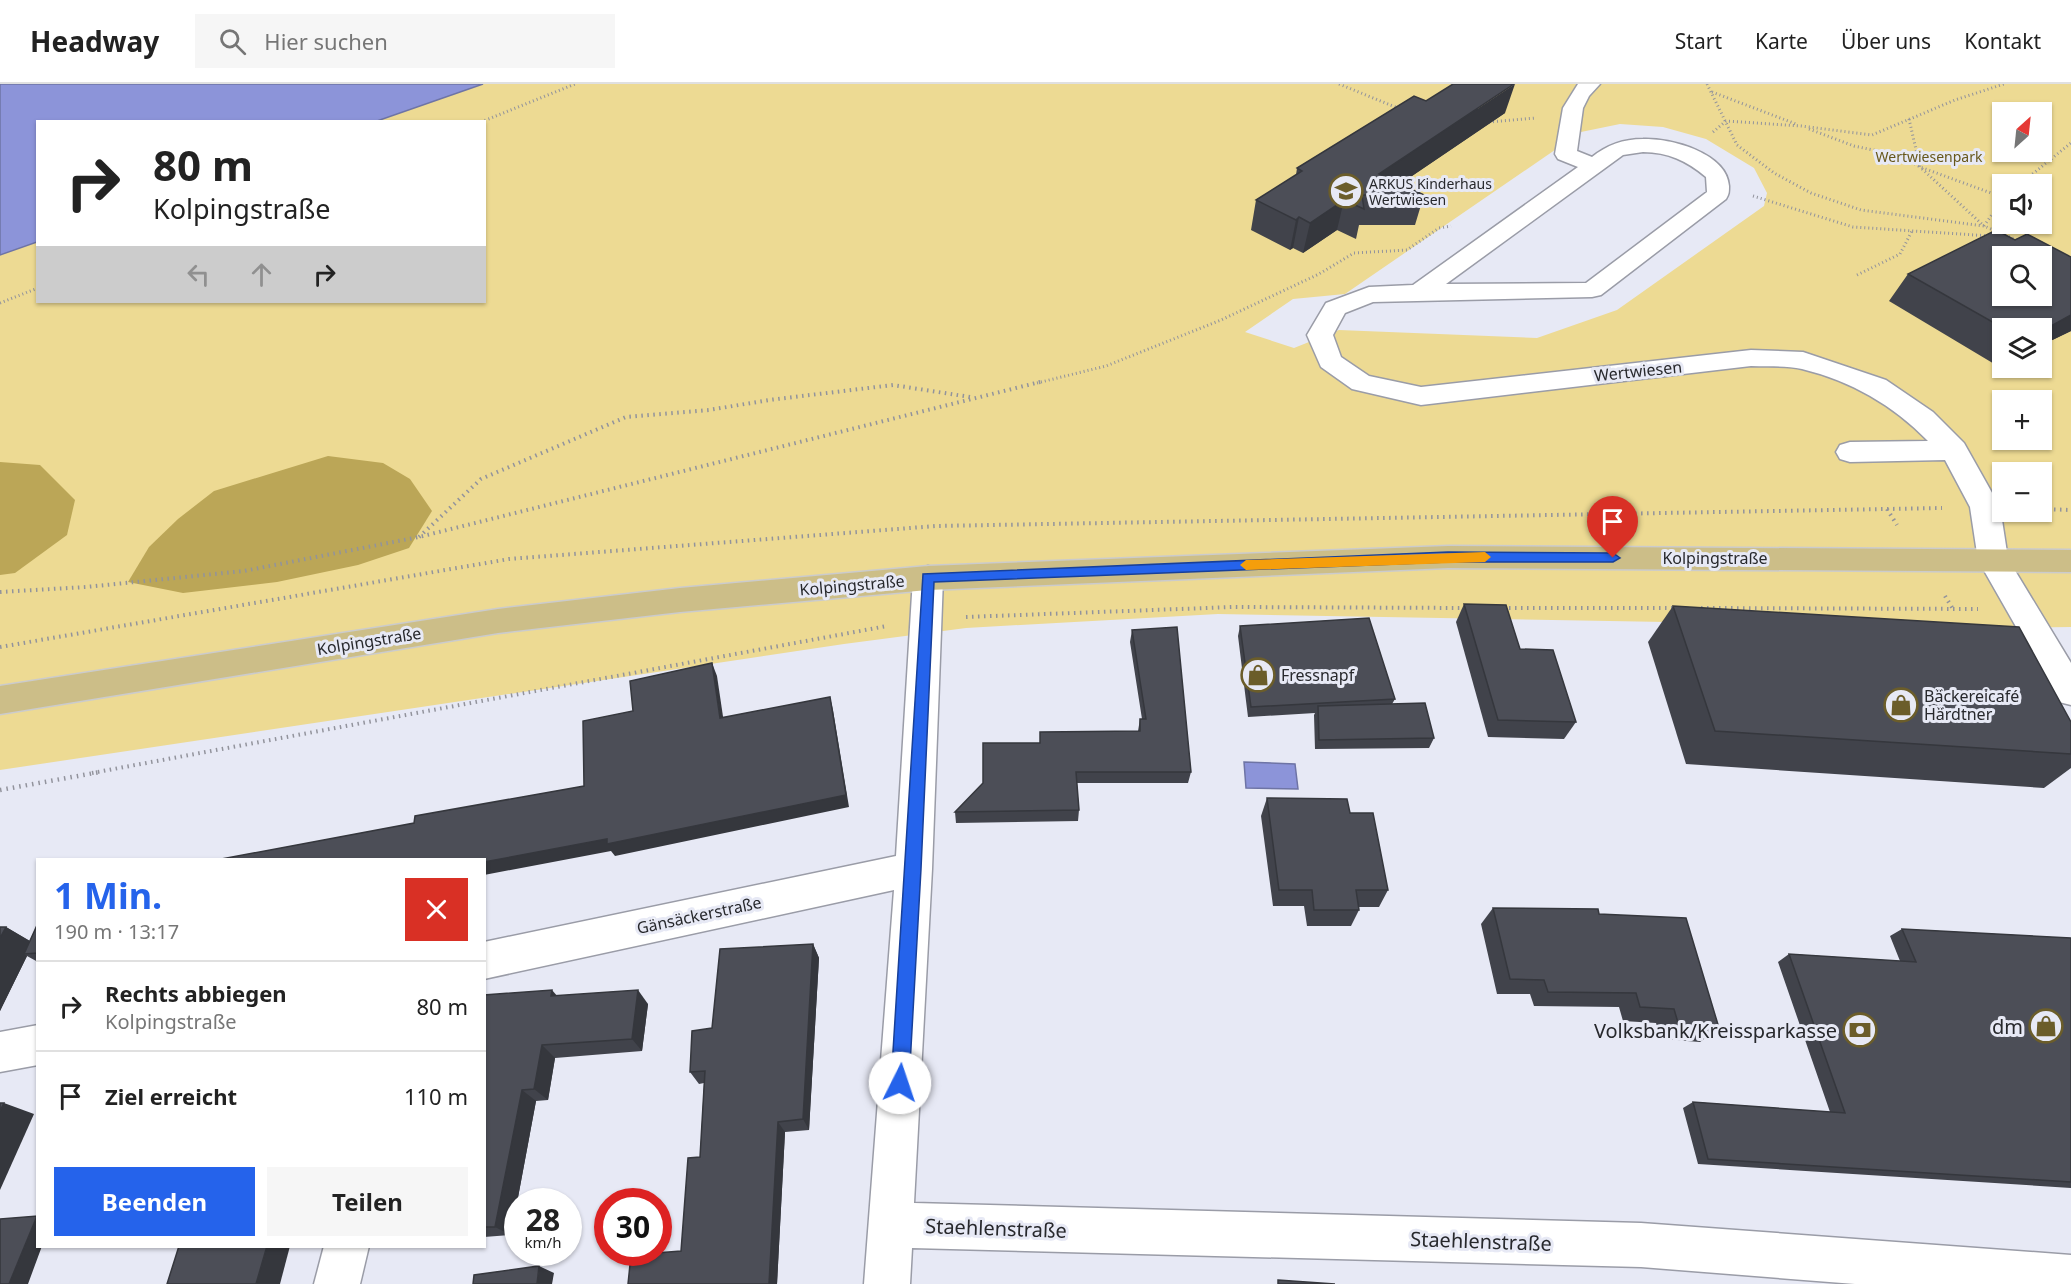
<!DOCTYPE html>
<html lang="de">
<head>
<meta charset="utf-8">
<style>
  body { margin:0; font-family:"Noto Sans",sans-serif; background:#f6f6f6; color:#222; height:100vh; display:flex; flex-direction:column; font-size:22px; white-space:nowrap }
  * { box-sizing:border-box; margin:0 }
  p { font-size:20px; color:#767676 }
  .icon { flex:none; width:33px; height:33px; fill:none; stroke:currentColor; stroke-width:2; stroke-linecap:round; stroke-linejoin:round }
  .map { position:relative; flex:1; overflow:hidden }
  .drawer { position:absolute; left:36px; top:774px; width:450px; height:390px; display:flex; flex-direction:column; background:#fff; border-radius:0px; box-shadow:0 2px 4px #0004 }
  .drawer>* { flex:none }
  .hud { position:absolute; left:36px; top:36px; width:450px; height:183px; border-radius:0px; box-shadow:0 2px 4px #0004; background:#fff; color:#222; overflow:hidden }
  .needle { width:39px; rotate:27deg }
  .buttons { position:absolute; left:1992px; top:18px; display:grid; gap:12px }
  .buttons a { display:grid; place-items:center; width:60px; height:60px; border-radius:0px; background:#fff; box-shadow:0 2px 4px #0004; font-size:30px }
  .speed { position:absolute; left:504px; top:1104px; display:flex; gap:12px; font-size:30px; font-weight:700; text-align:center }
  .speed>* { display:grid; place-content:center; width:78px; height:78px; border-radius:50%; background:#fff; box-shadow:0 2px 4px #0004; line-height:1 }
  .speed small { font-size:15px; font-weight:400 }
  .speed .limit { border:9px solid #d22; background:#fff; color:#111 }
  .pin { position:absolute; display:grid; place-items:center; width:51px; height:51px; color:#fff; margin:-62px -26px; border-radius:50% 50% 50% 0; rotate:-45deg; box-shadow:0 0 6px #0007 }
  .pin .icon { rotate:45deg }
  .me { position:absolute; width:66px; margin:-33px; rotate:4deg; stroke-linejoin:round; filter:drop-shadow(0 0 4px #0008) }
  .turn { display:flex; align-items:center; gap:21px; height:126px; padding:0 18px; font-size:27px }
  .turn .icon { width:78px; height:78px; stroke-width:2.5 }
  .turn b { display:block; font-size:42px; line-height:51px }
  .lanes { display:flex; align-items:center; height:57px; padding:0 18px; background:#0003; justify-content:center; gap:30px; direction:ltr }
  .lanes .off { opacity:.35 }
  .round { display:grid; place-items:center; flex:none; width:63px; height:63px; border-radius:0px; background:#f6f6f6 }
  .overview { display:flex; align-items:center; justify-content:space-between; height:102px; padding:0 18px }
  h1 { font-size:36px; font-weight:700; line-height:45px; color:#2563eb }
  .primary-button { display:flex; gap:12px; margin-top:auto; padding:12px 18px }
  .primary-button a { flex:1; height:69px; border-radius:0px; background:#2563eb; color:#fff; font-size:24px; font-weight:700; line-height:69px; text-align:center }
  .primary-button a+a { background:#f6f6f6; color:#222 }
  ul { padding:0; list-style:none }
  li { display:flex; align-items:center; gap:18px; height:90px; padding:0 18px; border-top:2px solid #e0e0e0 }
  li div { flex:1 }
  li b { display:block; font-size:22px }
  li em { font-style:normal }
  header { display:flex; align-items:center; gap:36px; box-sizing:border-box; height:84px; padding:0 30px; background:#fff; border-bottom:2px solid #e0e0e0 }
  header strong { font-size:28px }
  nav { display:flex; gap:33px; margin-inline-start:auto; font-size:21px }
  .search { width:420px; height:54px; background:#f6f6f6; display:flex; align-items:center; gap:15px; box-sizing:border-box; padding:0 21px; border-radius:0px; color:#767676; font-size:22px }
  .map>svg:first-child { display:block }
  .green { fill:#edda93; fill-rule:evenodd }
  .forest { fill:#bba657 }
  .water { fill:#8c94d9; stroke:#6e74a5; stroke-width:1.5 }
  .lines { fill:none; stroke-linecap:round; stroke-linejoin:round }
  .minor-casing { stroke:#9a9ca7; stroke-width:3 }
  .major-casing { stroke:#cbcbcc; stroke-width:3 }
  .path-far2 { stroke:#92939c; stroke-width:3; stroke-dasharray:1 3; stroke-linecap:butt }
  .path-far1 { stroke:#92939c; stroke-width:4; stroke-dasharray:1.5 4.5; stroke-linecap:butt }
  .path { stroke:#92939c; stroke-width:4.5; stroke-dasharray:1.5 5; stroke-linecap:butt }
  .minor { fill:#fff; fill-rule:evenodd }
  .major { fill:#ccbe88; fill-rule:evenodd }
  .wall { fill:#41434b }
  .shaded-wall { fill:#35373d }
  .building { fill:#4c4e57; stroke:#35373d; stroke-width:1.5; fill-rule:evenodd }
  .route { fill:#2563eb; stroke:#184099; stroke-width:1.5 }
  .slow { fill:#f59e0b }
  .labels { text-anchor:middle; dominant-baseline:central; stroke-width:6; stroke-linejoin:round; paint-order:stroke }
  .far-park-label { font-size:14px; fill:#66571b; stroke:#e7e9f5 }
  .far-poi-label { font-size:14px; fill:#27282c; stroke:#e7e9f5; text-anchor:start }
  .street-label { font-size:16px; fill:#27282c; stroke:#e7e9f5 }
  .poi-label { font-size:16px; fill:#27282c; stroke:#e7e9f5; text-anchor:start }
  .near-poi-label { font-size:20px; fill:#27282c; stroke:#e7e9f5; text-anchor:end }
  .near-street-label { font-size:20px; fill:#27282c; stroke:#e7e9f5 }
</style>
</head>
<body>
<header>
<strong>Headway</strong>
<div class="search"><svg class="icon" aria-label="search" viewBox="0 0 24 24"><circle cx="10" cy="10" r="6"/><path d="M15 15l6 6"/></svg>Hier suchen</div>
<nav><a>Start</a><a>Karte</a><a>Über uns</a><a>Kontakt</a></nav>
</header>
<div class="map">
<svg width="2071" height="1200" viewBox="0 0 2071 1200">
  <rect width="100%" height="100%" fill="#e7e9f5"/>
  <path class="green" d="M 483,0 L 2071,0 L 2071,543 L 2001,544 L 1218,530 L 966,544 L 844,560 L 0,686 L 0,171 L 37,158 L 38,218 L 484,218 L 484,38 L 377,37 ZM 2002,28 L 2042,28 L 2042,68 L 2002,68 ZM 1620,40 L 1663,43 L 1706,55 L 1754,84 L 1767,109 L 1764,122 L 1617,226 L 1537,254 L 1339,246 L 1294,264 L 1245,248 L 1293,215 L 1345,210 L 1581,48 ZM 2002,100 L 2042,100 L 2042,140 L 2002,140 ZM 2002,172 L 2042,172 L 2042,212 L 2002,212 ZM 2002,244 L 2042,244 L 2042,284 L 2002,284 ZM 2002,316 L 2042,316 L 2042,356 L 2002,356 ZM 2002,388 L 2042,388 L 2042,428 L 2002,428 Z"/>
  <g class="forest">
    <path d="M 328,372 L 383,379 L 410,395 L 432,427 L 409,464 L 358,481 L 277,498 L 183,509 L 128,498 L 149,463 L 178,435 L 214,407 Z"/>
    <path d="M 0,378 L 40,381 L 75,416 L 67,451 L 15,489 L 0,491 Z"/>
  </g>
  <g class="water">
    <path d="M 0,0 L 483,0 L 377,37 L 38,38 L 37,158 L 0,171 Z"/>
    <path d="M 1244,678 L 1295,680 L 1298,705 L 1246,704 Z"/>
  </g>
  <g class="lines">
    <defs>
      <g id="minor">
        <path d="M 1578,0 L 1600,0 L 1589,12 L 1583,24 L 1577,67 L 1592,73 C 1607,61 1623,55 1643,55 C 1671,54 1727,69 1729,102 C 1729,108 1729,110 1726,115 L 1601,211 L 1592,213 L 1373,218 L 1345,229 L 1333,251 L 1341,273 L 1369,292 L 1421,303 L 1751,266 L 1803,268 L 1886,296 L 1933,328 L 1964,359 L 2000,423 L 2008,475 L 2071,579 L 2071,621 L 2059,618 L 1978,476 L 1970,423 L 1945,376 L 1850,378 L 1840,375 L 1836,368 L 1840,361 L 1850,358 L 1928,357 C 1893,321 1851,297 1802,285 C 1786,281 1767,283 1751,282 L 1421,321 L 1352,305 L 1321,283 L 1307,251 L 1326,219 L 1369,203 L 1413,201 L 1578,83 L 1558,75 L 1555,70 L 1563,24 ZM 1643,68 C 1668,68 1687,77 1706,93 L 1707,108 L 1586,199 L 1446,200 L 1623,71 Z"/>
        <path d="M 928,482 L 939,486 L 943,494 L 932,785 L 914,1119 L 1641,1139 L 2071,1171 L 2071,1200 L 1855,1200 L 1641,1183 L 912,1164 L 910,1200 L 864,1200 L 894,806 L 484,895 L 484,858 L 896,772 L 913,494 L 917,486 Z"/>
        <path d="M 38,941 L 38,981 L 0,988 L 0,948 Z"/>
        <path d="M 324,1162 L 369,1162 L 360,1200 L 314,1200 Z"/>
      </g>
      <path id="major" d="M 1448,462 L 2071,466 L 2071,488 L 1448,484 L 928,506 L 680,528 L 498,549 L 0,630 L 0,602 L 498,525 L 680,504 L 928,482 Z"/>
    </defs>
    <use href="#minor" class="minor-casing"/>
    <use href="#major" class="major-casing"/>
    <g class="path-far2">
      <path d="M 1339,0 L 1400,25"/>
      <path d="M 1707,0 L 1737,61 L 1774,89 L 1811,109 L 1861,126 L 1984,142 L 2019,157"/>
      <path d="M 1712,8 L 1796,40"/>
      <path d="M 1909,35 L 1920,83 L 1984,142"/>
      <path d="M 481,38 L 575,0"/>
      <path d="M 1489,38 L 1536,34"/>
      <path d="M 1809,45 L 1854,62 L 1902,72 L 1920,83 L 2002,113"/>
      <path d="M 1713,48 L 1726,37 L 1801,42 L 1872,51 L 1955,16 L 2004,0"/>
      <path d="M 2020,100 L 2071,59"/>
      <path d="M 1753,112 L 1853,143 L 1990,152"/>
      <path d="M 1984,142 L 2002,116"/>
      <path d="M 1857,191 L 1900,170 L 1912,147"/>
      <path d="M 0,219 L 38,204"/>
      <path d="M 1037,299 L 1106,282 L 1221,236 L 1319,190 L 1354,169 L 1407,166 L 1439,144 L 1451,142"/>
    </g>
    <g class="path-far1">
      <path d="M 1887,425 L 1897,441"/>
      <path d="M 2042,425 L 2071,426"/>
      <path d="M 419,453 L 481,395 L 626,333 L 709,326 L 769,316 L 893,301 L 970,313"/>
      <path d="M 0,508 L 86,503 L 244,487 L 419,453 L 1044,297"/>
      <path d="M 1945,512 L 1953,525"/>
      <path d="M 1503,524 L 1675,524"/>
      <path d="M 1701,524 L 1978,525"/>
      <path d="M 966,533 L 1233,523 L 1465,524"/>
      <path d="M 0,563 L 509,475 L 936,442 L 1942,424"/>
      <path d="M 92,689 L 887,542"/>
    </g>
    <path class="path" d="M 0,706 L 100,688"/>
    <use href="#minor" class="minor"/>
    <use href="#major" class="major"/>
  </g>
  <g class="wall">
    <path d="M 1426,17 L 1505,29 L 1400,100 L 1424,111 L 1415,141 L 1359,141 L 1356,155 L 1337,146 L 1303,169 L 1293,164 L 1290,166 L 1251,146 L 1256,116 L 1296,91 L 1297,84 Z"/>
    <path d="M 2015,156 L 2071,173 L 2071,247 L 2042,261 L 2002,244 L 2002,283 L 2001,284 L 1889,217 L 1908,190 Z"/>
    <path d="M 1464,520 L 1520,565 L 1576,638 L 1564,655 L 1488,653 L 1456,538 Z"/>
    <path d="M 1673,522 L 2071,638 L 2071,684 L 2044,704 L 1686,680 L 1648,558 Z"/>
    <path d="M 1240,542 L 1395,615 L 1392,620 L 1434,654 L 1429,664 L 1315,665 L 1314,631 L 1315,629 L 1248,633 L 1238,552 Z"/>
    <path d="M 1132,546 L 1191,688 L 1188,699 L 1077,699 L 1079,726 L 1078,737 L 956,739 L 955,728 L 1040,659 L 1138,647 L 1140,635 L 1142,635 L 1130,558 Z"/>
    <path d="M 1267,714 L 1350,729 L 1388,806 L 1379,823 L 1359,823 L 1359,826 L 1351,842 L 1307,842 L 1304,822 L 1273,822 L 1261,732 Z"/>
    <path d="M 1493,824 L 1599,830 L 1719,944 L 1700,958 L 1661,955 L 1656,939 L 1623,937 L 1619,923 L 1534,922 L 1530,910 L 1497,910 L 1481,840 Z"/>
    <path d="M 38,839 L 38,878 L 27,872 L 0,927 L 0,843 L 6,843 L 30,857 Z"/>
    <path d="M 1902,845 L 2071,854 L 2071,1104 L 1698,1080 L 1683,1024 L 1693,1018 L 1830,1028 L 1778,878 L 1789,870 L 1900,877 L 1890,852 Z"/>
    <path d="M 813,860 L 819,874 L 809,1046 L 785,1048 L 777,1200 L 628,1200 L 681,1167 L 700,1073 L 704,999 L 699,1000 L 690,988 Z"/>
    <path d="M 484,911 L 557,912 L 648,920 L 642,967 L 555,974 L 548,1016 L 536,1017 L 511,1151 L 484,1153 Z"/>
  </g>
  <g class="shaded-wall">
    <path d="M 1515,0 L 1505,29 L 1384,111 L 1379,90 Z"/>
    <path d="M 1344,116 L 1337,146 L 1303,169 L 1310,139 Z"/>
    <path d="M 1299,133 L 1293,164 L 1290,166 L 1296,136 Z"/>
    <path d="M 2071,231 L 2071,247 L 2042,261 L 2042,247 Z"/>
    <path d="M 712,579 L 717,592 L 725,646 L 720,634 Z"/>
    <path d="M 830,613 L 833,626 L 849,723 L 615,772 L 611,767 L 484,791 L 484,778 Z"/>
    <path d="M 6,843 L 33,859 L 24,870 L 27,872 L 0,927 L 0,854 Z"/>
    <path d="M 813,860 L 819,874 L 809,1046 L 803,1035 Z"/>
    <path d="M 552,906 L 564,920 L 551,912 Z"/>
    <path d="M 638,906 L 648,920 L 642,967 L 632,955 Z"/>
    <path d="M 542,961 L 555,974 L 548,1016 L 534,1005 Z"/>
    <path d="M 522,1006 L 536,1017 L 511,1151 L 495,1143 Z"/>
    <path d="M 4,1019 L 34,1030 L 0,1106 L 0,1027 Z"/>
    <path d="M 778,1038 L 785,1048 L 777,1200 L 769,1200 Z"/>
    <path d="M 37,1132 L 38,1132 L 38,1162 L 42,1162 L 28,1200 L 9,1200 Z"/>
    <path d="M 267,1162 L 290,1162 L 280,1200 L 256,1200 Z"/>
    <path d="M 539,1182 L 554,1189 L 552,1200 L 537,1200 Z"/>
  </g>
  <g class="building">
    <path d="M 1453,0 L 1514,0 L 1379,90 L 1424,111 L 1362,111 L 1364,125 L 1344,116 L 1310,139 L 1299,133 L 1296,136 L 1256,116 L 1302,87 L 1297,84 L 1414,12 L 1426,17 Z"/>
    <path d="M 1996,146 L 2015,156 L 2027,150 L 2071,173 L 2071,231 L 2042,247 L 2042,244 L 2003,244 L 1908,190 ZM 2002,172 L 2042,172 L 2042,212 L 2002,212 Z"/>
    <path d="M 1464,520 L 1506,521 L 1520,565 L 1553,566 L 1576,638 L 1498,636 Z"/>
    <path d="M 1673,522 L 2019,543 L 2071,638 L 2071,670 L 1715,647 Z"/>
    <path d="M 1369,534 L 1395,615 L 1251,623 L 1240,542 Z"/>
    <path d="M 1177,543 L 1191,688 L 1076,688 L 1079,726 L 955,728 L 983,699 L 983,659 L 1040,659 L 1040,648 L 1140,647 L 1140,635 L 1146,635 L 1132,546 Z"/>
    <path d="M 712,579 L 720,634 L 830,613 L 846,711 L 607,760 L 607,755 L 484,778 L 484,776 L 216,776 L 414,739 L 415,732 L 584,702 L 583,637 L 633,627 L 630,597 Z"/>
    <path d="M 1425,619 L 1434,654 L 1319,656 L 1318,622 Z"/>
    <path d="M 1267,714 L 1347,715 L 1350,729 L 1373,729 L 1388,806 L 1356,806 L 1359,826 L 1314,826 L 1312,806 L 1279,806 Z"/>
    <path d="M 1493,824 L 1598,825 L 1599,830 L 1686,834 L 1719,944 L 1679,942 L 1674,925 L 1640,923 L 1636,909 L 1548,908 L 1544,896 L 1510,895 Z"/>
    <path d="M 38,839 L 38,869 L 24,870 Z"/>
    <path d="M 0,843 L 6,843 L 0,854 Z"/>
    <path d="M 1902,845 L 2071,854 L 2071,1098 L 1708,1075 L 1693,1018 L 1845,1029 L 1789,870 L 1916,878 Z"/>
    <path d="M 813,860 L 803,1035 L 778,1038 L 769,1200 L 628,1200 L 631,1171 L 681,1167 L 688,1074 L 700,1073 L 705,987 L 690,988 L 692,947 L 712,944 L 720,865 Z"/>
    <path d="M 552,906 L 551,912 L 638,906 L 632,955 L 542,961 L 534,1005 L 522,1006 L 495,1143 L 484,1143 L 484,911 Z"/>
    <path d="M 0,1019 L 4,1019 L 0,1027 Z"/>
    <path d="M 37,1132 L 9,1200 L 0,1200 L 0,1135 Z"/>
    <path d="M 179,1162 L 267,1162 L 256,1200 L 167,1200 Z"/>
    <path d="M 539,1182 L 537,1200 L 473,1200 L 474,1191 Z"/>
    <path d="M 1278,1196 L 1335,1200 L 1278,1200 Z"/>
  </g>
  <path class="route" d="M 1448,468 L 1613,469 L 1620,474 L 1613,478 L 1448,478 L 934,498 L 921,785 L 909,999 L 906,1005 L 900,1007 L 894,1005 L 891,999 L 923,490 Z"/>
  <path class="slow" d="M 1485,468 L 1491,473 L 1485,478 L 1246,486 L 1240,481 L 1246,476 Z"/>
  <defs>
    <symbol id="school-ring" viewBox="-11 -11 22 22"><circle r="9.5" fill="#e7e9f5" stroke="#6b5d2a" stroke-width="1.5"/><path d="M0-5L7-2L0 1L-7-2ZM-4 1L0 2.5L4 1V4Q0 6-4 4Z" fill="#6b5d2a"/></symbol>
    <symbol id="shop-ring" viewBox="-11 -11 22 22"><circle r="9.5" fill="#e7e9f5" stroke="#6b5d2a" stroke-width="1.5"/><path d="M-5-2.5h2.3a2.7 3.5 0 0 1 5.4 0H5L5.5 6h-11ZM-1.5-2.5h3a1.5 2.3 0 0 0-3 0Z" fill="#6b5d2a"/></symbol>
    <symbol id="bank-ring" viewBox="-11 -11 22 22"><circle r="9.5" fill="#e7e9f5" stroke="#6b5d2a" stroke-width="1.5"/><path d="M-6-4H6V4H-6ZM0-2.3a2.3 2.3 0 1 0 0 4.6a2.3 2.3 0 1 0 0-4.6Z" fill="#6b5d2a"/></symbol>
  </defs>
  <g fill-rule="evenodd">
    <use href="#school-ring" x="1327" y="88" width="38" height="38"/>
    <use href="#shop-ring" x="1239" y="572" width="38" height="38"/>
    <use href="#shop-ring" x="1882" y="602" width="38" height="38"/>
    <use href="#shop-ring" x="2027" y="923" width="38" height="38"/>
    <use href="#bank-ring" x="1841" y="927" width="38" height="38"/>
  </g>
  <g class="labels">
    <g class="far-park-label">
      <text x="1929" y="72">Wertwiesenpark</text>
    </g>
    <g class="far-poi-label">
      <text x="1369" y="99">ARKUS Kinderhaus<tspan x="1369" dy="16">Wertwiesen</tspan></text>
    </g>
    <g class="street-label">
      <text transform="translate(1638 287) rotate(-6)">Wertwiesen</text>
      <text x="1715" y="474">Kolpingstraße</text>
      <text transform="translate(852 501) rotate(-5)">Kolpingstraße</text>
      <text transform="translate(369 557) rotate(-9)">Kolpingstraße</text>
      <text transform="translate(699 831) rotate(-12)">Gänsäckerstraße</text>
    </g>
    <g class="poi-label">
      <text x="1281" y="591">Fressnapf</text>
      <text x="1924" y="612">Bäckereicafé<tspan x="1924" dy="18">Härdtner</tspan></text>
    </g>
    <g class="near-poi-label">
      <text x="2023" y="942">dm</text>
      <text x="1837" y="946">Volksbank/Kreissparkasse</text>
    </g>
    <g class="near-street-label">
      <text transform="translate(996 1144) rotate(2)">Staehlenstraße</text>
      <text transform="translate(1481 1157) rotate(2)">Staehlenstraße</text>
    </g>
  </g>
</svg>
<div class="buttons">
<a><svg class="needle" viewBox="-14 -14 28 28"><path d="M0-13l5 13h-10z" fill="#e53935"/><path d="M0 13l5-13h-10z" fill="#767676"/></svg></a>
<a><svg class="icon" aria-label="sound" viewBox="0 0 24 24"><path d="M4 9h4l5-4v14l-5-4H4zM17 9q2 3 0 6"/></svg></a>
<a><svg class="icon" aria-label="search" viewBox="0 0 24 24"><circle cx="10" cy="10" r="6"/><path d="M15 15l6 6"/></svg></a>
<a><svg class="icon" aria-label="layers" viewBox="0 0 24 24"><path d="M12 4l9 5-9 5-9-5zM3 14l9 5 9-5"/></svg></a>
<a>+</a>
<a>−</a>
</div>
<div class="speed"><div>28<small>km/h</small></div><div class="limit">30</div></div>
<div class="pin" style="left:1613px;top:474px;background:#d93025"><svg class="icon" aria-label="arrive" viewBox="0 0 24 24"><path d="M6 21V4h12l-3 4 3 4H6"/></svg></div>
<svg class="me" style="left:900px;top:999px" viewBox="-20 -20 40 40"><circle r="19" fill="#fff"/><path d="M0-13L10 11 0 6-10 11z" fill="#2563eb"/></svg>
<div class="hud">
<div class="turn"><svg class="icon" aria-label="right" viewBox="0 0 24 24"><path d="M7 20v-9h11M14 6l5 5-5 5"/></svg><div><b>80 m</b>Kolpingstraße</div></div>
<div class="lanes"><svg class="icon off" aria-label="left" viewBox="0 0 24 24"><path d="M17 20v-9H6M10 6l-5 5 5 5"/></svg><svg class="icon off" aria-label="ahead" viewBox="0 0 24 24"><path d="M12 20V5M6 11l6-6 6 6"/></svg><svg class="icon" aria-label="right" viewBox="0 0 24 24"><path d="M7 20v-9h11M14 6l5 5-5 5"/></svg></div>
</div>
<section class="drawer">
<div class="overview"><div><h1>1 Min.</h1><p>190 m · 13:17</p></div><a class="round" style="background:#d93025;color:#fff"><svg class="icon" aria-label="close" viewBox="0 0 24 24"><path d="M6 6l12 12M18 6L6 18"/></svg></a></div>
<ul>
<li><svg class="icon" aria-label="right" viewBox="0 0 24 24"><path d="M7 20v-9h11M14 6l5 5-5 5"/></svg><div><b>Rechts abbiegen</b><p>Kolpingstraße</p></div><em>80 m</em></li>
<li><svg class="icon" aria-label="arrive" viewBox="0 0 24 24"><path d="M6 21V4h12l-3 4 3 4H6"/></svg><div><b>Ziel erreicht</b></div><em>110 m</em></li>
</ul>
<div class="primary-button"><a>Beenden</a><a>Teilen</a></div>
</section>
</div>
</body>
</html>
